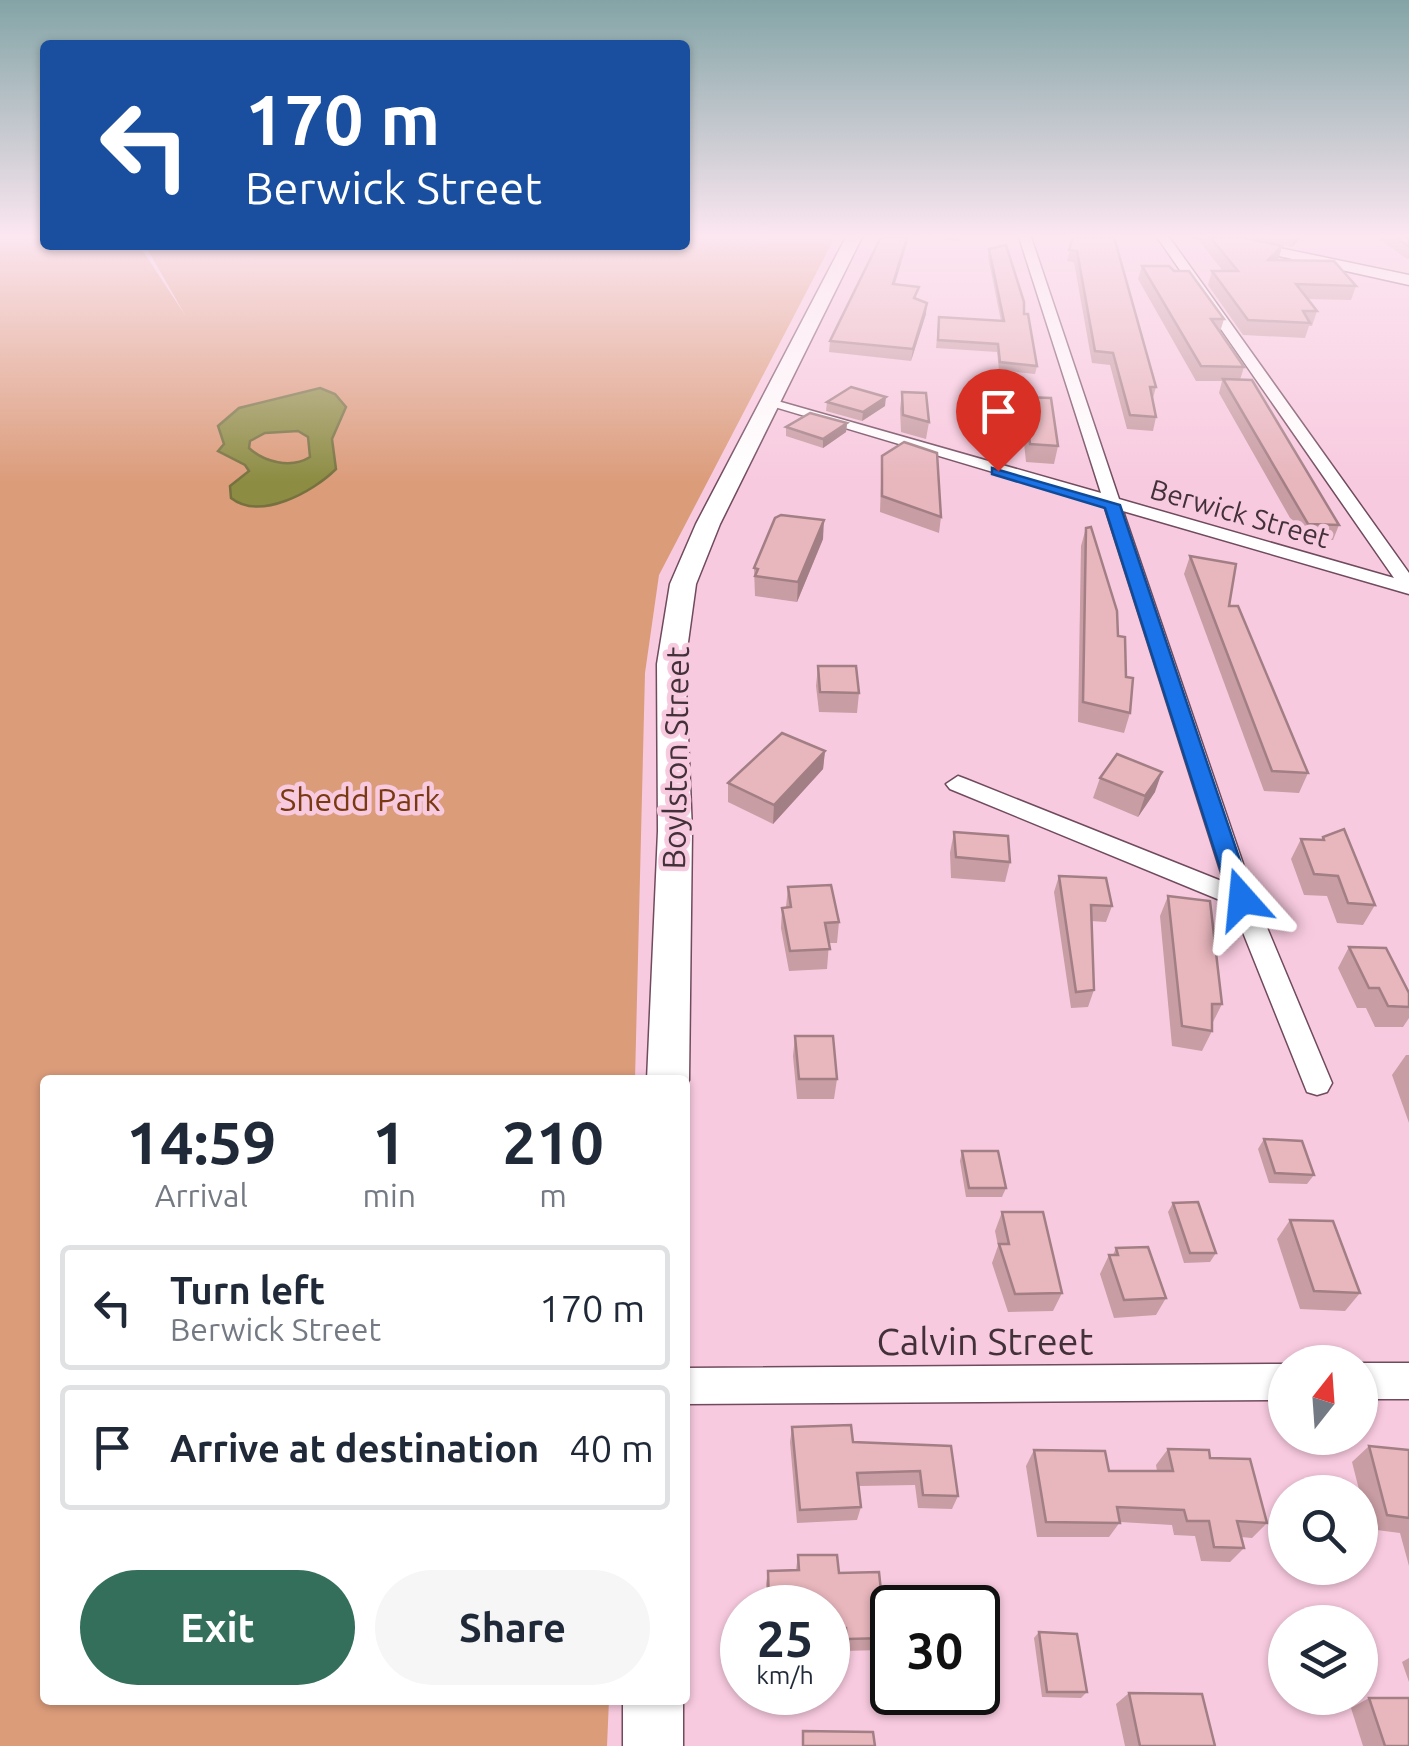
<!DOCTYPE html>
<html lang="en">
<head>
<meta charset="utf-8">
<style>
  body { margin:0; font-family:Ubuntu,sans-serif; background:#f6f6f7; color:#1f2937; height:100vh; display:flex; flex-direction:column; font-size:38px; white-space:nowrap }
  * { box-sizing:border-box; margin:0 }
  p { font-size:32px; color:#747a83 }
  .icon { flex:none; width:55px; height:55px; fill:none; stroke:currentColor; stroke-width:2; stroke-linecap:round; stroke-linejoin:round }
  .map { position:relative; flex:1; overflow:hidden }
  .details { position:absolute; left:40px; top:1075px; width:650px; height:630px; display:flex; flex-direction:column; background:#fff; border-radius:10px; box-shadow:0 2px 8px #0004 }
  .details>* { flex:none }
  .banner { position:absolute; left:40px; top:40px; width:650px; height:210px; border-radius:10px; box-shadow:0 2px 8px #0004; background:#1a4fa0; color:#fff; overflow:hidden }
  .needle { width:65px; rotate:17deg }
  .buttons { position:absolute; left:1268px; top:1345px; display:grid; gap:20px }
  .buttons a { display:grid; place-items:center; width:110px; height:110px; border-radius:50%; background:#fff; box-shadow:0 2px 8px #0004; font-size:50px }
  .speed { position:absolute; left:720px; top:1585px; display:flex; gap:20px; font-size:50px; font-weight:700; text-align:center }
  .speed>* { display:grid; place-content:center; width:130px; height:130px; border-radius:50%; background:#fff; box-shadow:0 2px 8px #0004; line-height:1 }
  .speed small { font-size:25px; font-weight:400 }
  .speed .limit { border:5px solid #111; border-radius:15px; background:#fff; color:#111 }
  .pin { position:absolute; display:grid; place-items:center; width:85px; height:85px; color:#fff; margin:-102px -42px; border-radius:50% 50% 50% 0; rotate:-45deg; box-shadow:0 0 10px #0007 }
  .pin .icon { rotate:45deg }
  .me { position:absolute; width:110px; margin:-55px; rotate:342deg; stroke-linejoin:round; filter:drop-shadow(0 0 8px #0008) }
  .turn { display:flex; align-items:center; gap:35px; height:210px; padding:0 40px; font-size:45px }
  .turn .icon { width:130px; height:130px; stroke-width:2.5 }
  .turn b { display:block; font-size:70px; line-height:85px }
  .eta { display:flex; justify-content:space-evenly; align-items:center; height:170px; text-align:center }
  .eta b { font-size:60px; font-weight:700; line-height:70px }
  .action { display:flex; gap:20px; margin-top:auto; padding:20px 40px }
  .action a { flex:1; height:115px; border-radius:60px; background:#336f5b; color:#fff; font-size:40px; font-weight:700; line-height:115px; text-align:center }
  .action a+a { background:#f6f6f7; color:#1f2937 }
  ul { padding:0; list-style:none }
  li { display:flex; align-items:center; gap:30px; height:125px; margin:0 20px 15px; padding:0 20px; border:5px solid #e0e1e3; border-radius:10px }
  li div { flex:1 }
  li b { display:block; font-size:38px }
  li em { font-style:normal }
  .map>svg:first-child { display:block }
  .green { fill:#db9c7a }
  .water { fill:#8c8c42; stroke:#76713f; stroke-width:2.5; fill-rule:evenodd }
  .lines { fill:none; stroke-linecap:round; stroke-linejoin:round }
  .street-casing { stroke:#704a5d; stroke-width:3 }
  .secondary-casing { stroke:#704a5d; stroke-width:3 }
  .street { fill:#fff; fill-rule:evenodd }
  .secondary { fill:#fff; fill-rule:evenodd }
  .wall { fill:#c89da3 }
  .shaded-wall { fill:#a27f84 }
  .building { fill:#e8b6bd; stroke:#a27f84; stroke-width:2.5 }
  .route { fill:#1a73e8; stroke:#114b97; stroke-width:2.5 }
  .labels { text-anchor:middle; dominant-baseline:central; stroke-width:9; stroke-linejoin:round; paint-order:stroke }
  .far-street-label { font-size:28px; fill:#433139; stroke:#f8cadf }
  .street-label { font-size:32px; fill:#433139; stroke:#f8cadf }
  .park-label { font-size:32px; fill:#793a12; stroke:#f8cadf }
  .near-street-label { font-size:38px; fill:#433139; stroke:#f8cadf }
</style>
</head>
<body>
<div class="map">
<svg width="1409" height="1746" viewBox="0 0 1409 1746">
  <rect width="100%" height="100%" fill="#f8cadf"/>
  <path class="green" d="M 0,237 L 45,237 L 45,245 L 139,245 L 185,315 L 145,245 L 685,245 L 685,237 L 835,237 L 659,575 L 645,673 L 635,1080 L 45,1080 L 45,1700 L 609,1700 L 607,1746 L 0,1746 Z"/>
  <path class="water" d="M 320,388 L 335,394 L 346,407 L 332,439 L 336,469 C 313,492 260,521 231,498 L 230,486 L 249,471 L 245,465 L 218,451 L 224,444 L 218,426 L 239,408 ZM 298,431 L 308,437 L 310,457 C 291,469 264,462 249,448 L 250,441 L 265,433 Z"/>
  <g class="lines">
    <defs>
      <g id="street">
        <path d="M 1019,237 L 1031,237 L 1119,499 L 1394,578 L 1157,237 L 1169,237 L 1409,573 L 1409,594 L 1123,511 L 1255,899 L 1332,1083 L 1327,1092 L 1317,1095 L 1307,1092 L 1232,905 L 950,789 L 946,784 L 958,776 L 966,779 L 1224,882 L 1104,505 L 761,403 L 774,400 L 1101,493 Z"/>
        <rect x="1360" y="1363" width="49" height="36"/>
        <path d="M 1285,1364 L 1285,1400 L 685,1404 L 685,1368 Z"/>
      </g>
      <g id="secondary">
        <path d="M 846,237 L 862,237 L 720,524 L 696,584 L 685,664 L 692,831 L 689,1080 L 685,1087 L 685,1080 L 647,1080 L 658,831 L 657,664 L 670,584 L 696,524 Z"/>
        <path d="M 1193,237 L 1227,237 L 1409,275 L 1409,285 Z"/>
        <rect x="623" y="1700" width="60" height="46"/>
      </g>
    </defs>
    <use href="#street" class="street-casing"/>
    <use href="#secondary" class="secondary-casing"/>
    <use href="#street" class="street"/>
    <use href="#secondary" class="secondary"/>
  </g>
  <g class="wall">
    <path d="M 881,237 L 909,237 L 895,284 L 917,299 L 926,314 L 911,361 L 829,352 L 830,341 Z"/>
    <path d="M 917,237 L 960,237 L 959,241 Z"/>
    <path d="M 1073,237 L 1156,387 L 1153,398 L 1156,417 L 1153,431 L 1127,429 L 1110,365 L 1092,363 L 1074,262 L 1067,261 Z"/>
    <path d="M 1202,237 L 1241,237 L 1282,246 L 1278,260 L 1356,286 L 1351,300 L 1307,299 L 1317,311 L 1312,326 L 1309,326 L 1305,338 L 1243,335 L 1208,285 L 1212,271 L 1223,271 L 1200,242 Z"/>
    <path d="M 1248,237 L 1302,237 L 1292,247 Z"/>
    <path d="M 1376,237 L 1409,237 L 1409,259 L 1407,259 Z"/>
    <path d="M 989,249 L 1024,314 L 1037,366 L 1035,374 L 999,370 L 997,352 L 936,348 L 939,317 L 1001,321 L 988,257 Z"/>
    <path d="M 1142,266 L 1224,319 L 1220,332 L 1244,367 L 1240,380 L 1339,525 L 1333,540 L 1302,539 L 1219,393 L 1222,381 L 1196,381 L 1138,279 Z"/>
    <path d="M 902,392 L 929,422 L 926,439 L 901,432 L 900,409 Z"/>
    <path d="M 1024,397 L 1058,446 L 1054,464 L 1026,462 L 1021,414 Z"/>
    <path d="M 827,402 L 885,406 L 862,421 L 826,411 Z"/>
    <path d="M 847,423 L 846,432 L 823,448 L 786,436 L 786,427 Z"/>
    <path d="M 882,456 L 941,517 L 939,533 L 880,512 Z"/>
    <path d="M 1086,528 L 1118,636 L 1126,677 L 1130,713 L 1124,733 L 1078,722 L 1081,546 Z"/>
    <path d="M 823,539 L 797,602 L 755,596 L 754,568 Z"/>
    <path d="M 1190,556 L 1229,606 L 1308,773 L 1299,793 L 1264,791 L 1184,574 Z"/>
    <path d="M 818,666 L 859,693 L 857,713 L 819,712 L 816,686 Z"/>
    <path d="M 825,751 L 823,769 L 773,824 L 728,802 L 728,783 Z"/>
    <path d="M 1100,778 L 1155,792 L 1138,817 L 1093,798 Z"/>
    <path d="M 954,832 L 1010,862 L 1005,882 L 951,878 L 950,853 Z"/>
    <path d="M 1323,837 L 1375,905 L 1363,925 L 1337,923 L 1327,896 L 1304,895 L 1291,859 L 1301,839 L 1321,840 Z"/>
    <path d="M 1059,876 L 1112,906 L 1106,922 L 1091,921 L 1094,990 L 1088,1007 L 1071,1008 L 1054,892 Z"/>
    <path d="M 788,887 L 839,922 L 837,943 L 829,943 L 827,969 L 789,971 L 781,928 L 782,908 L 786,907 Z"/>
    <path d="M 1168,896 L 1222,1004 L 1212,1024 L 1212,1031 L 1202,1051 L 1172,1046 L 1160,916 Z"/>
    <path d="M 1349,947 L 1409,993 L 1409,1018 L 1403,1027 L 1375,1027 L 1366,1008 L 1357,1008 L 1338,968 Z"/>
    <path d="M 795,1036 L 837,1079 L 834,1099 L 797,1099 L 793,1056 Z"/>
    <path d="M 1406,1055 L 1409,1055 L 1409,1123 L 1392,1075 Z"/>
    <path d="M 1264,1139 L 1314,1175 L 1307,1184 L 1269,1183 L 1258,1149 Z"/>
    <path d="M 962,1151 L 1006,1188 L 1002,1197 L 966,1197 L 960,1161 Z"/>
    <path d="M 1173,1203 L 1216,1253 L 1210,1262 L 1184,1263 L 1168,1212 Z"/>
    <path d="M 1002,1212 L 1062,1293 L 1053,1311 L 1008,1312 L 992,1263 L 998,1246 L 995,1231 Z"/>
    <path d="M 1290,1220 L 1360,1293 L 1345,1311 L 1300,1309 L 1277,1239 Z"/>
    <path d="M 1116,1248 L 1166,1298 L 1156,1315 L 1114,1318 L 1100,1274 L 1109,1255 L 1113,1255 Z"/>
    <path d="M 792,1427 L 853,1442 L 951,1446 L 958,1496 L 952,1509 L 918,1508 L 915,1485 L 859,1486 L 861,1507 L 857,1520 L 797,1523 L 790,1442 Z"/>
    <path d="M 1369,1446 L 1409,1450 L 1409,1566 L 1400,1533 L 1369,1529 L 1352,1462 Z"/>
    <path d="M 1168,1449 L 1210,1458 L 1267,1523 L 1252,1538 L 1241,1537 L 1244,1548 L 1230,1562 L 1201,1561 L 1195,1536 L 1174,1535 L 1172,1525 L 1120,1522 L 1109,1537 L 1037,1537 L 1026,1466 L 1034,1450 L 1109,1471 L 1157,1471 L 1156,1465 Z"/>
    <path d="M 798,1555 L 839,1573 L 886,1638 L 881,1650 L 843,1651 L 842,1640 L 828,1641 L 828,1608 L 767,1608 L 766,1584 L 768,1571 L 796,1570 Z"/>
    <path d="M 1039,1632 L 1087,1692 L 1081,1698 L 1042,1697 L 1034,1638 Z"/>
    <path d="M 1409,1658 L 1409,1682 L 1402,1662 Z"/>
    <path d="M 1129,1693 L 1215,1746 L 1125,1746 L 1116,1704 Z"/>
    <path d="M 1369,1698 L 1409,1746 L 1363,1746 L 1351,1708 Z"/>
  </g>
  <g class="shaded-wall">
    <path d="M 907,237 L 909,237 L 891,295 L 893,284 Z"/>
    <path d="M 1295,237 L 1302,237 L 1292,247 Z"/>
    <path d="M 1282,246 L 1278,260 L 1268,260 Z"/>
    <path d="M 927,303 L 926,314 L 911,361 L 913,349 Z"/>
    <path d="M 886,397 L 885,406 L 862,421 L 863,412 Z"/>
    <path d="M 847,423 L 846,432 L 823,448 L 823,439 Z"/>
    <path d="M 824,520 L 823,539 L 797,602 L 798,582 Z"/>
    <path d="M 825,751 L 823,769 L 773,824 L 774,805 Z"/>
    <path d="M 1162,772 L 1155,792 L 1138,817 L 1145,796 Z"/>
  </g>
  <g class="building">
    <path d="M 881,237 L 907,237 L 893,284 L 919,287 L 914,298 L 927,303 L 913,349 L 830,341 Z"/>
    <path d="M 1073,237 L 1114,237 L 1156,387 L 1150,387 L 1156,417 L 1130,415 L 1113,353 L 1095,351 L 1077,251 L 1069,250 Z"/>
    <path d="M 1210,237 L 1241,237 L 1282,246 L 1268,260 L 1334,261 L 1356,286 L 1296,284 L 1317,311 L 1303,311 L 1310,323 L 1248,320 L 1212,271 L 1238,271 Z"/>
    <path d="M 1396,237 L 1409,237 L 1409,247 Z"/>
    <path d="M 1006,245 L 1024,302 L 1024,314 L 1028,314 L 1037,366 L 1000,362 L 998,344 L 938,340 L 939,317 L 1004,321 L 989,249 Z"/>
    <path d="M 1142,266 L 1169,266 L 1174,271 L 1189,271 L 1224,319 L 1211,319 L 1244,367 L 1201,366 Z"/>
    <path d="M 1223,379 L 1252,380 L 1339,525 L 1308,524 Z"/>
    <path d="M 851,387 L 886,397 L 863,412 L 827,402 Z"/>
    <path d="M 902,392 L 926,393 L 929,422 L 903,415 Z"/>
    <path d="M 1024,397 L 1051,398 L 1058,446 L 1030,444 Z"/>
    <path d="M 810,413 L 847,423 L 823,439 L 786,427 Z"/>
    <path d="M 904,442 L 937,453 L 941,517 L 882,496 L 882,456 Z"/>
    <path d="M 781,515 L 824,520 L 798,582 L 755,576 L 758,569 L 754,568 L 775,518 Z"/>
    <path d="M 1091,527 L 1117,611 L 1118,636 L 1125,637 L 1126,677 L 1133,678 L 1130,713 L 1083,702 L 1086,528 Z"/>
    <path d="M 1190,556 L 1236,564 L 1229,606 L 1238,606 L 1308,773 L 1272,771 Z"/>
    <path d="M 818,666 L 856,666 L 859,693 L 820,692 Z"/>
    <path d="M 782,733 L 825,751 L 774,805 L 728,783 Z"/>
    <path d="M 1117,754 L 1162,772 L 1145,796 L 1100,778 Z"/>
    <path d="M 1344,829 L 1375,905 L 1348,903 L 1338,876 L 1314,874 L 1301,839 L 1324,840 L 1323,837 Z"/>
    <path d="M 954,832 L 1008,836 L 1010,862 L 956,857 Z"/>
    <path d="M 1059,876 L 1106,878 L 1112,906 L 1091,905 L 1094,990 L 1076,992 Z"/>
    <path d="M 831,885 L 839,922 L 825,923 L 830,949 L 790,951 L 782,908 L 791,907 L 788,887 Z"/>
    <path d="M 1168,896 L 1210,901 L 1222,1004 L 1212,1004 L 1212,1031 L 1182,1026 Z"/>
    <path d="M 1349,947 L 1386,948 L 1409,993 L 1409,1007 L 1388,1006 L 1379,988 L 1369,988 Z"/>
    <path d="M 795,1036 L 833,1036 L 837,1079 L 799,1079 Z"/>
    <path d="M 1264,1139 L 1302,1141 L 1314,1175 L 1275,1173 Z"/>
    <path d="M 962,1151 L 998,1151 L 1006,1188 L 969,1188 Z"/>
    <path d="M 1198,1202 L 1216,1253 L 1190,1253 L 1173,1203 Z"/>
    <path d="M 1002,1212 L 1043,1212 L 1062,1293 L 1015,1294 L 999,1244 L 1009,1244 Z"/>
    <path d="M 1290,1220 L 1333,1221 L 1360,1293 L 1314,1291 Z"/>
    <path d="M 1148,1247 L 1166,1298 L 1124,1300 L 1109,1255 L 1118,1255 L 1116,1248 Z"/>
    <path d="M 851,1425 L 853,1442 L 951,1446 L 958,1496 L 923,1495 L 920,1471 L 857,1473 L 861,1507 L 800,1510 L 792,1427 Z"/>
    <path d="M 1369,1446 L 1409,1450 L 1409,1518 L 1387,1515 Z"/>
    <path d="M 1168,1449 L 1209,1450 L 1210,1458 L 1250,1459 L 1267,1523 L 1237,1521 L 1244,1548 L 1214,1547 L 1209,1521 L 1187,1521 L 1184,1510 L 1117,1507 L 1120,1523 L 1046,1522 L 1034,1450 L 1105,1451 L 1109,1471 L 1173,1471 Z"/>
    <path d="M 798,1555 L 837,1555 L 839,1573 L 879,1572 L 886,1638 L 847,1639 L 846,1628 L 828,1628 L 828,1608 L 769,1608 L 768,1571 L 799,1570 Z"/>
    <path d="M 1039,1632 L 1077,1634 L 1087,1692 L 1047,1692 Z"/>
    <path d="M 1129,1693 L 1202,1694 L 1215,1746 L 1140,1746 Z"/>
    <path d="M 1369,1698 L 1409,1698 L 1409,1746 L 1385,1746 Z"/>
    <path d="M 803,1731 L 873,1732 L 875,1746 L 803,1746 Z"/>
  </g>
  <linearGradient id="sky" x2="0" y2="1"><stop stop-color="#83a4a6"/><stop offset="0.49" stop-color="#fce7f1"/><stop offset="1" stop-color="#fce7f1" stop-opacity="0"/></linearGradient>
  <rect width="1409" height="482" fill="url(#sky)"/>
  <path class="route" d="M 992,468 L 1120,505 L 1253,899 L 1250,905 L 1233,905 L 1230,899 L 1105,508 L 992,474 Z"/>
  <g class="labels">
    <g class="far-street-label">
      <text transform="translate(1240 513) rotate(16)">Berwick Street</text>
    </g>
    <g class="street-label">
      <text transform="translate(675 758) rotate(-89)">Boylston Street</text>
    </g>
    <g class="park-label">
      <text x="360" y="799">Shedd Park</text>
    </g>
    <g class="near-street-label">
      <text x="985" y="1341">Calvin Street</text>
    </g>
  </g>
</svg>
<div class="buttons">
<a><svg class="needle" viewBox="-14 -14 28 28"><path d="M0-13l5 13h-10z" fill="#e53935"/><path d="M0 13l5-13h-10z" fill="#747a83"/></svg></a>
<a><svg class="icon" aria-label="search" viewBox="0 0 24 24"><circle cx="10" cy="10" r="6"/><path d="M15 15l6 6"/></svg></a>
<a><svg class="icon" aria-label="layers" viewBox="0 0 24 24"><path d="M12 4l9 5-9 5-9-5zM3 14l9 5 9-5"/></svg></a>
</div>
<div class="speed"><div>25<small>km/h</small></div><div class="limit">30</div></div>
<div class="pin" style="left:998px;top:471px;background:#d93025"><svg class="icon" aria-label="arrive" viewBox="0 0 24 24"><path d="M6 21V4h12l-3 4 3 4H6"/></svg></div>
<svg class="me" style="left:1242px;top:899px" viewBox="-20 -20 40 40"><path d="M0-17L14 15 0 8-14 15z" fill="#1a73e8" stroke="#fff" stroke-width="4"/></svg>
<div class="banner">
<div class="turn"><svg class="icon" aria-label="left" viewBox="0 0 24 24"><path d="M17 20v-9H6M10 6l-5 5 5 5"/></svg><div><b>170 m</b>Berwick Street</div></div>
</div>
<section class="details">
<div class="eta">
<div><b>14:59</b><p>Arrival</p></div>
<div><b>1</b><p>min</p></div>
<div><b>210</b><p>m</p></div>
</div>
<ul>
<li><svg class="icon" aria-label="left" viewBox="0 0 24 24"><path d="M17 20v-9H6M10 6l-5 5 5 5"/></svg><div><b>Turn left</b><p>Berwick Street</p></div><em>170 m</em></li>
<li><svg class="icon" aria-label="arrive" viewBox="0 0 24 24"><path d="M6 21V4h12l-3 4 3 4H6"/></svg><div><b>Arrive at destination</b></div><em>40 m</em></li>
</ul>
<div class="action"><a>Exit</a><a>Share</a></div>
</section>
</div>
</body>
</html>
